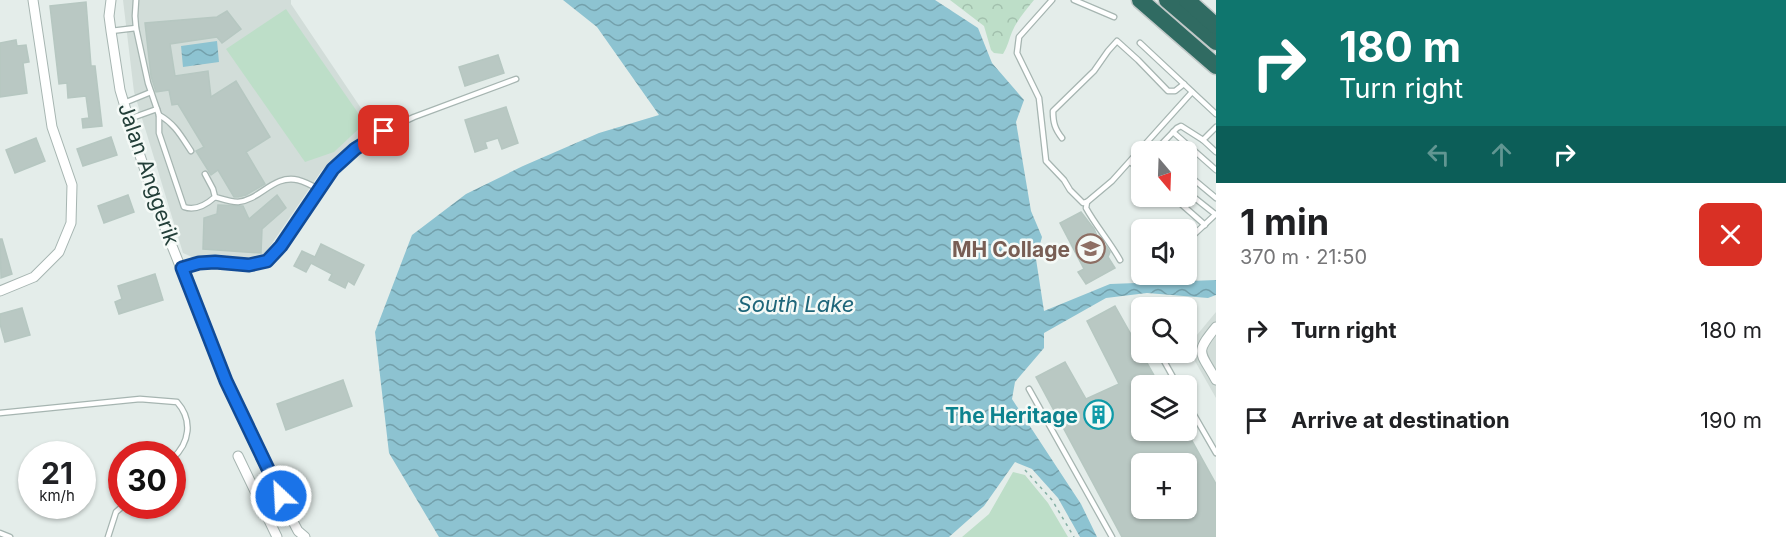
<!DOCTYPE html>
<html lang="en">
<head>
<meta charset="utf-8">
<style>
  body { margin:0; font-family:Inter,sans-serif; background:#f2f2f2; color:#202124; height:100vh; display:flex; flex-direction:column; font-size:22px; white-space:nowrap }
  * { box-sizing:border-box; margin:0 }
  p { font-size:20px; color:#757577 }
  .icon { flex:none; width:33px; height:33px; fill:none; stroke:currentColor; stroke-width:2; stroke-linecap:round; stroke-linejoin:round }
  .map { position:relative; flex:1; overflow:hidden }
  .side { display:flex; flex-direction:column; background:#fff; width:570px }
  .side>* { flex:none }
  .top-card { background:#0f766e; color:#fff; overflow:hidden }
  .needle { width:39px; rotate:161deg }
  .tools { position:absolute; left:1131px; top:141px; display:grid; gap:12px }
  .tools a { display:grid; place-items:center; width:66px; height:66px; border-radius:9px; background:#fff; box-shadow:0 2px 4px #0004; font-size:30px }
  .speed { position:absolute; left:18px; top:441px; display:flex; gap:12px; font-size:30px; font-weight:700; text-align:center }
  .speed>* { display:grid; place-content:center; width:78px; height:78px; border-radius:50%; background:#fff; box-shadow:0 2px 4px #0004; line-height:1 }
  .speed small { font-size:15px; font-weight:400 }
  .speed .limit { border:9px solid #d22; background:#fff; color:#111 }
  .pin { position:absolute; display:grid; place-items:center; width:51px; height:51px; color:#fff; margin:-26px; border-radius:12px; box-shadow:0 3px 9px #0006 }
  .me { position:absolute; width:66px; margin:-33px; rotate:335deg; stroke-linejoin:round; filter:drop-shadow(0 0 4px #0008) }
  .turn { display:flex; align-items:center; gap:21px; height:126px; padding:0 24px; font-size:27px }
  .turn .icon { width:78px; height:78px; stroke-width:2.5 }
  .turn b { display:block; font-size:42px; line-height:51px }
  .lanes { display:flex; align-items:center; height:57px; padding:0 24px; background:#0003; justify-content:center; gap:30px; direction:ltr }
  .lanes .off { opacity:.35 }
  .round { display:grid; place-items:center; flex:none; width:63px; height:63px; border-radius:9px; background:#f2f2f2 }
  .summary { display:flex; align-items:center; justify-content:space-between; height:102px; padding:0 24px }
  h1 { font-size:36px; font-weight:700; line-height:45px }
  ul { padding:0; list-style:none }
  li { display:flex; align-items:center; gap:18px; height:90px; padding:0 24px }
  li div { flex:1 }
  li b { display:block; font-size:22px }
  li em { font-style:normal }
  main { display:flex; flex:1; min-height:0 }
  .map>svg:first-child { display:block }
  .built { fill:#d2ddd9 }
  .green { fill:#bddec8 }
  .forest { fill:url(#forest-crowns) }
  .water { fill:url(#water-waves) }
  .building { fill:#b9c8c3; stroke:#b6c7c1; stroke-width:1.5; fill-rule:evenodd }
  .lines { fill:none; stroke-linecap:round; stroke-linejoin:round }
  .service-casing { stroke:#a6b5b1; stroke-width:7 }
  .minor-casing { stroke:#a6b5b1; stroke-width:11 }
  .motorway-casing { stroke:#c1c9c8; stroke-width:19 }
  .path { stroke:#85b0a5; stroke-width:1.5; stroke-dasharray:3 4.5; stroke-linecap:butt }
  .service { stroke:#fff; stroke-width:4.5 }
  .minor { stroke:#fff; stroke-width:9 }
  .motorway { stroke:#306b62; stroke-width:16 }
  .route-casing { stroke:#114b97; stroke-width:15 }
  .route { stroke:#1a73e8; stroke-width:10 }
  .labels { text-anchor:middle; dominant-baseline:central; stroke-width:5; stroke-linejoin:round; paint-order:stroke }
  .street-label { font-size:21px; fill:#233f39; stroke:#f5faf7 }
  .education-label { font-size:21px; font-weight:bold; fill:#785e54; stroke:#f5faf7; text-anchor:end }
  .culture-label { font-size:21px; font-weight:bold; fill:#0d838f; stroke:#f5faf7; text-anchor:end }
  .water-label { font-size:22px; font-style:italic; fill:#1e667a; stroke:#f5faf7 }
</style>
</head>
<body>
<main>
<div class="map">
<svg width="1216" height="537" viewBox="0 0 1216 537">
  <defs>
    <pattern id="forest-crowns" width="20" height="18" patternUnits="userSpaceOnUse" patternTransform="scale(1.5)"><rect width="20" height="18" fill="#bddec8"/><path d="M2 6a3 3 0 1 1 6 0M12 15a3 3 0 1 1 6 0" fill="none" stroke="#a2c0ad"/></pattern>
    <pattern id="water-waves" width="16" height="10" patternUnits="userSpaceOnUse" patternTransform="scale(1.5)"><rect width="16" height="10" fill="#8dc3d1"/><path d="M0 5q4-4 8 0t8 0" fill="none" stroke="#73a0ab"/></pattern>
  </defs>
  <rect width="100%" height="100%" fill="#e4edea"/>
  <g class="built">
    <path d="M 123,0 L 291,0 L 291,4 L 373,126 L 322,170 L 262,258 L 199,260 L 183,253 L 134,92 Z"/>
    <path d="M 1216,312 L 1216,398 L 1187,347 Z"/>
  </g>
  <g class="green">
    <path d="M 286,9 L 365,123 L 334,152 L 305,162 L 226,49 Z"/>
    <path d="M 1013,472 L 1025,475 L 1048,503 L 1068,537 L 962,537 L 989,514 Z"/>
  </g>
  <path class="forest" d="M 950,0 L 1034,0 C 1026,10 1017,20 1012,32 C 1009,39 1008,46 1003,54 L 994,53 L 991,50 L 984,26 Z"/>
  <g class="water">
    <path d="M 563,0 L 935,0 L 978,28 L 992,63 L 1024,100 L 1016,122 L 1031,211 L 1042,237 L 1036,259 L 1044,311 L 1110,284 L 1216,280 L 1216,295 L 1208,298 L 1147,293 L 1106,298 L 1044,333 L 1044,348 L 1015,382 L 1012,399 L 1081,504 L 1097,537 L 1080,537 L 1058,498 L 1032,469 L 1015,462 L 984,506 L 949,537 L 439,537 L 389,453 L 375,332 L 412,235 L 466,194 L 523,166 L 599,133 L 659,115 L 597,27 Z"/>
    <path d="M 217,41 L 219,62 L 183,67 L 181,46 Z"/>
  </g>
  <g class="building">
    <path d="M 86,2 L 91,66 L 95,66 L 102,126 L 83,128 L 82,119 L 89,118 L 86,96 L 68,98 L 67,83 L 59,84 L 50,6 Z"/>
    <path d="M 227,11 L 241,29 L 222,43 L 217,37 L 170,44 L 175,76 L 208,71 L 211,97 L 236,81 L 270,137 L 246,152 L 265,184 L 246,195 L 238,197 L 234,197 L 218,170 L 211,175 L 196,151 L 204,147 L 178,104 L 172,105 L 169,90 L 156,92 L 151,76 L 145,23 L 217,17 Z"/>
    <path d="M 16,40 L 17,46 L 26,45 L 29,62 L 23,63 L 27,93 L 0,97 L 0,43 Z"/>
    <path d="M 498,55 L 504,73 L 465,86 L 459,67 Z"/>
    <path d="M 506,107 L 518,143 L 502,149 L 498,138 L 485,142 L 487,148 L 475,152 L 465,120 Z"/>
    <path d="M 111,137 L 117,155 L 83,166 L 77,149 Z"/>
    <path d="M 36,138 L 45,161 L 15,173 L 6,150 Z"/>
    <path d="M 128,195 L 134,212 L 104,223 L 98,206 Z"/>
    <path d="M 277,195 L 286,208 L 262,229 L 261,253 L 203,249 L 204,218 L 217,214 L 218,205 L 243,206 L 249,219 Z"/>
    <path d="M 1081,212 L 1094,229 L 1097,236 L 1095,237 L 1101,247 L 1106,246 L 1110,252 L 1108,257 L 1115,268 L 1086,284 L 1078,272 L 1084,269 L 1060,223 Z"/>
    <path d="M 0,239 L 2,239 L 12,274 L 1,278 Z"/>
    <path d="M 321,244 L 364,265 L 354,285 L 348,281 L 345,288 L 329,280 L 332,274 L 311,263 L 306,272 L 294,266 L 302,251 L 315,257 Z"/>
    <path d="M 155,274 L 163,300 L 119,314 L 115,302 L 122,299 L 118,286 Z"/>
    <path d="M 1115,306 L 1160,386 L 1142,386 L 1142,430 L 1186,430 L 1216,484 L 1216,537 L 1122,537 L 1036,377 L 1065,362 L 1086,399 L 1119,384 L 1087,321 ZM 1142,464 L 1186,464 L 1186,508 L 1142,508 Z"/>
    <path d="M 22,308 L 30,335 L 5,342 L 0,324 L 0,314 Z"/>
    <path d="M 343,380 L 352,406 L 286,430 L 277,404 Z"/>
  </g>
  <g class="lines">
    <defs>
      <g id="service">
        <path d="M 136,0 L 135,16 L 136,28 L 148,83 L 159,115 L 159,133 L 184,207 C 195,211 206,205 215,197 L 213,189 L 205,174"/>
        <path d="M 1052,0 L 1019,37 L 1017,53 L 1039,98 L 1046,161 L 1064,180 L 1070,190 L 1083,203 L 1087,202"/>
        <path d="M 1074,0 L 1114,17"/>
        <path d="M 111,31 L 136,28"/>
        <path d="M 1140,43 L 1216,114"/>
        <path d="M 124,103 L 151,92"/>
        <path d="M 159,115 C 175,124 181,136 191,151"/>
        <path d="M 129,119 L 157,109"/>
        <path d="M 1216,127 L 1203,140 L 1216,152"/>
        <path d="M 1173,132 L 1216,170"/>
        <path d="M 1062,138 C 1055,129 1053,123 1053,111 L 1094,71 L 1108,51 L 1117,41 L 1138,60 L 1168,91 L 1175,91 L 1184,84"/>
        <path d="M 1154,152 L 1177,128 L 1181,126 L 1203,140"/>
        <path d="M 1130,162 L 1142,171"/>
        <path d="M 1186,173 L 1216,198"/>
        <path d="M 1186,191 L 1215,214"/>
        <path d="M 1172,196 L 1205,225"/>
        <path d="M 215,197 C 222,199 230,202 238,202 C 260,200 274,174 298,180 C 306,182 313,186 320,190"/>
        <path d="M 1186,242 L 1216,214"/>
        <path d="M 1120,260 C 1110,242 1096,226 1086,208 L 1087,202 L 1112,181 L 1192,92"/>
        <path d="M 182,268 L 199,263 L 215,262 L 249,265 L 267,261 L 281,246 L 333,169 L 355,149 L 384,131 L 414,117 L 516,79"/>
        <path d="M 1141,319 L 1142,321"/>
        <path d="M 1159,352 L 1178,386"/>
        <path d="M 1029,389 L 1112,537"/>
        <path d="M 1186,401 L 1216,453"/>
        <path d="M 0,413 L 140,399 L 177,402 C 193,420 190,443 172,459"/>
        <path d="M 0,533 L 10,537"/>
        <path d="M 108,537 L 116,512 L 123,506"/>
      </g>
      <g id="minor">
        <path d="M 111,0 L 109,16 L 111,31 L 120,90 L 137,147 L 166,231 L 226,381 L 289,514 L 298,531 L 305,537"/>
        <path d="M 0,291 L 34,277 L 59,252 L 71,223 L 72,185 L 52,127 L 33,0"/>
        <path d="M 1216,327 C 1194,354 1200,351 1216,380"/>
        <path d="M 238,456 L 277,537"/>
      </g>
      <g id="motorway">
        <path d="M 1140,0 L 1216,66"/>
        <path d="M 1167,0 L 1216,42"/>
        <path d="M 1187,0 L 1216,26"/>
      </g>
    </defs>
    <use href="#service" class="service-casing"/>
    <use href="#minor" class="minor-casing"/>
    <use href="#motorway" class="motorway-casing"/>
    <path class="path" d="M 1025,470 L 1052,500 L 1074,537"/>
    <use href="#service" class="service"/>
    <use href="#minor" class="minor"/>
    <use href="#motorway" class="motorway"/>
  </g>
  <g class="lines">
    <defs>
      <path id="route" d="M 281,496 L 226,381 L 182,268 L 199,263 L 215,262 L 249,265 L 267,261 L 281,246 L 333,169 L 355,149 L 384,131"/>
    </defs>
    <use href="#route" class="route-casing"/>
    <use href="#route" class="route"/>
  </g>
  <defs>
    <symbol id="university-ring" viewBox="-11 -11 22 22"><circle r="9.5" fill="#f5faf7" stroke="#8d6e63" stroke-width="1.5"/><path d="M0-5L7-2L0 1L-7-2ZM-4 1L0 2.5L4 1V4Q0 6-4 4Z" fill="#8d6e63"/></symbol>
    <symbol id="building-ring" viewBox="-11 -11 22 22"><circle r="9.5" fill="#f5faf7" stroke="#0f9aa8" stroke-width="1.5"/><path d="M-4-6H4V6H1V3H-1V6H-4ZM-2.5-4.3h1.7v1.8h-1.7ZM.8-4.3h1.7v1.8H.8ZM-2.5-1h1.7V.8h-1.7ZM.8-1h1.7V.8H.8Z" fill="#0f9aa8"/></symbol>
  </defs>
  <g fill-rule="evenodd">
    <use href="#university-ring" x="1074" y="232" width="33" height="33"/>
    <use href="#building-ring" x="1082" y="398" width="33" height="33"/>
  </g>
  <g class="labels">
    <g class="street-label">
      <text transform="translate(149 174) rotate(71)">Jalan Anggerik</text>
    </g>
    <g class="education-label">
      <text x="1070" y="249">MH Collage</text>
    </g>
    <g class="culture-label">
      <text x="1078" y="415">The Heritage</text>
    </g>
    <g class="water-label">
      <text x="796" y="304">South Lake</text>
    </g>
  </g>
</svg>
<div class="tools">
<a><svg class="needle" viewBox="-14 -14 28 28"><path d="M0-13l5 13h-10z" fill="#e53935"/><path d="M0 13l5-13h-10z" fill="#757577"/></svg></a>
<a><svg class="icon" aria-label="sound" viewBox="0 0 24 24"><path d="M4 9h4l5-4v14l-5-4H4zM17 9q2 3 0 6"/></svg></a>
<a><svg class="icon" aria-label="search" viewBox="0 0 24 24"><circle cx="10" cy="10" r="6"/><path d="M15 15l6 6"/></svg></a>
<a><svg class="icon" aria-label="layers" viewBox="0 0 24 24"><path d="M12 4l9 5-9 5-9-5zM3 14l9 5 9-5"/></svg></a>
<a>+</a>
</div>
<div class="speed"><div>21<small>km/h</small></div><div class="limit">30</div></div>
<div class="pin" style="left:384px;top:131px;background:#d93025"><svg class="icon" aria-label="arrive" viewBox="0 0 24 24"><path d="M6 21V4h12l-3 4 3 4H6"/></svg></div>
<svg class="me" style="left:281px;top:496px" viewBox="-20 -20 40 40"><circle r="17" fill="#1a73e8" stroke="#fff" stroke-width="3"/><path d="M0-11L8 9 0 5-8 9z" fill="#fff"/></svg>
</div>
<section class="side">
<div class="top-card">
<div class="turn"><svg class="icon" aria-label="right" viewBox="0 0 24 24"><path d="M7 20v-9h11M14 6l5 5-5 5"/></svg><div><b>180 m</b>Turn right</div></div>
<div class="lanes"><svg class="icon off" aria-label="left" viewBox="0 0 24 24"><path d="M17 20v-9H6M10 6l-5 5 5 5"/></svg><svg class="icon off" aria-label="ahead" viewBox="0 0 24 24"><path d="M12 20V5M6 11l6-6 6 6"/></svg><svg class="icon" aria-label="right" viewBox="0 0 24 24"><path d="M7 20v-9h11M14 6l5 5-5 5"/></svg></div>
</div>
<div class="summary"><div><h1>1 min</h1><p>370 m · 21:50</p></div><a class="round" style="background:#d93025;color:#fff"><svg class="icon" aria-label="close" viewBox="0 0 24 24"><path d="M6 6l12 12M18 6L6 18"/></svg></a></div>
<ul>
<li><svg class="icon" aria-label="right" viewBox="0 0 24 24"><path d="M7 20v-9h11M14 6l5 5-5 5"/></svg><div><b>Turn right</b></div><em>180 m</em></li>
<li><svg class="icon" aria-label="arrive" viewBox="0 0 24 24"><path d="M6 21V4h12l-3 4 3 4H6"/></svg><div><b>Arrive at destination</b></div><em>190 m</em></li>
</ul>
</section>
</main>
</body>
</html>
